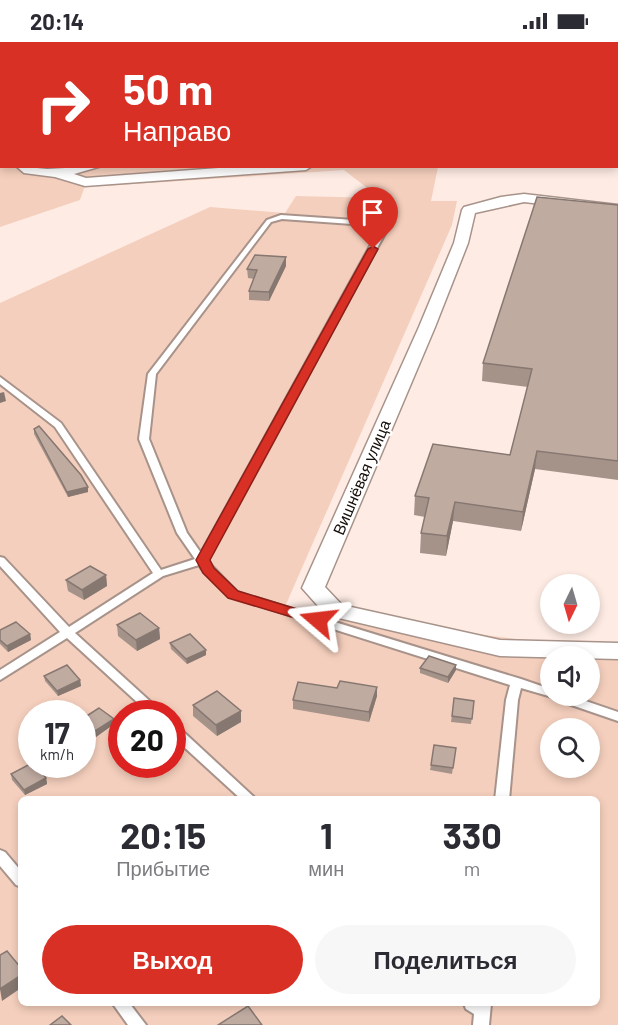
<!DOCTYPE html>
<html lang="ru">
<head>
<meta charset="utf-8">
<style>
  body { margin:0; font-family:Barlow,sans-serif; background:#f7f7f7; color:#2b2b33; height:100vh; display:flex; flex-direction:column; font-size:22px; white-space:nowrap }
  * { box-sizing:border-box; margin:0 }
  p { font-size:20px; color:#7c7c81 }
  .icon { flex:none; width:33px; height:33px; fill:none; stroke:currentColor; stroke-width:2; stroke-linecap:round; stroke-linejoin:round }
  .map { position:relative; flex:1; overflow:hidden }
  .drawer { position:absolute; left:18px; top:754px; width:582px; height:210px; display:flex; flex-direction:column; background:#fff; border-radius:9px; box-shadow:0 3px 9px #0003 }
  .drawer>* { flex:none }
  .guide { position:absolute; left:0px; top:0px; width:618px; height:126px; box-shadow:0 3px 9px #0003; background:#d93025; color:#fff; overflow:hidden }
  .needle { width:39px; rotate:185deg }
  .buttons { position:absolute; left:540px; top:532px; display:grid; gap:12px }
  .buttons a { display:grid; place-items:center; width:60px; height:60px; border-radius:50%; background:#fff; box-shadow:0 3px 9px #0003; font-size:30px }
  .speed { position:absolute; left:18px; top:658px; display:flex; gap:12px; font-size:30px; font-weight:700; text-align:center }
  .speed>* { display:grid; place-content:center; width:78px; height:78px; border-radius:50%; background:#fff; box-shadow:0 3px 9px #0003; line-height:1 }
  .speed small { font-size:15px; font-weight:400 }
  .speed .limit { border:9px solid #d22; background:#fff; color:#111 }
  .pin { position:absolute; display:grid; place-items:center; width:51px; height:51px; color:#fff; margin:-62px -26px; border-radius:50% 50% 50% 0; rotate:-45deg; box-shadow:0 0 6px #0007 }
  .pin .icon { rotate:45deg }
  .me { position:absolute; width:66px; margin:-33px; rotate:287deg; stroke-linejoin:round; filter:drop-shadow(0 0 4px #0008) }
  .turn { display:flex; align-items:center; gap:21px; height:126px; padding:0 24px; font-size:27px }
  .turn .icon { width:78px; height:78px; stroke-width:2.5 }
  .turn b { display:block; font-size:42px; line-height:51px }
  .eta { display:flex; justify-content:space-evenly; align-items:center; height:102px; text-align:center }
  .eta b { font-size:36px; font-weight:700; line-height:42px }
  .cta { display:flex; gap:12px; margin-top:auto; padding:12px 24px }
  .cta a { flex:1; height:69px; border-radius:36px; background:#d93025; color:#fff; font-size:24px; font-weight:700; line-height:69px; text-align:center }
  .cta a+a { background:#f7f7f7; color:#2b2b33 }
  .status { display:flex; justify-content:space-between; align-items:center; height:42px; padding:0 30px; background:#fff; direction:ltr }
  .status svg { height:16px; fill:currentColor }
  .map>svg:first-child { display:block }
  .green { fill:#f5cfbd; fill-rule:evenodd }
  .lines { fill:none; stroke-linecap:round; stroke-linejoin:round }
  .lane-casing { stroke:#a8938a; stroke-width:4 }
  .street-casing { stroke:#a8938a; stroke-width:3 }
  .lane { fill:#fff; fill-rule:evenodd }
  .street { fill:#fff; fill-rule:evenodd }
  .wall { fill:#a5938a }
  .shaded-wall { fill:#867871 }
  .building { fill:#c0aba1; stroke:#867871; stroke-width:1.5 }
  .route { fill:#d93025; stroke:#8d1f18; stroke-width:1.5 }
  .labels { text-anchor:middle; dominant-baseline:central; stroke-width:4.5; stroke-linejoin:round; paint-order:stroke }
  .street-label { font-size:16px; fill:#150e0a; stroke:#fff }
</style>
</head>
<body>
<div class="status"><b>20:14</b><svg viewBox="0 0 49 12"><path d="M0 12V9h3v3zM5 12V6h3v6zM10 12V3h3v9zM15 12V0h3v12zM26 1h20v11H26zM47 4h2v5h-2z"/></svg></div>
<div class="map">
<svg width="618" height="983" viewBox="0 0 618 983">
  <rect width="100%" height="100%" fill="#feece4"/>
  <path class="green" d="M 0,0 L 463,0 L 2,2 L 2,124 L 438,125 L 431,159 L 457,159 L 452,183 L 284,567 L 546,601 L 618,613 L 618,983 L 0,983 L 0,261 L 210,165 L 285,171 L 296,154 L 380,156 L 344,128 L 105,144 L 78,142 L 85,144 L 80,158 L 0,185 ZM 550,615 L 590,615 L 590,654 L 550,654 ZM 32,672 L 82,672 L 82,723 L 32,723 ZM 122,672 L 172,672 L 172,723 L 122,723 ZM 550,687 L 590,687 L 590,726 L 550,726 ZM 21,758 L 597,758 L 597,962 L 21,962 Z"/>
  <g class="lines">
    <defs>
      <g id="lane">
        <rect x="202" y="0" width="6" height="2"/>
        <path d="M 616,67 L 618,68 L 618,72 L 616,71 Z"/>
        <path d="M 281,173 L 383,180 L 386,180 L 388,186 L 207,519 L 237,550 L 521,637 L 550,647 L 550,654 L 571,654 L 618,670 L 618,679 L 554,657 L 552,655 L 521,646 L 518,658 L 509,758 L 495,758 L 506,658 L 510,643 L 229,554 L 204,530 L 199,523 L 163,534 L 75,591 L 164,672 L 150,672 L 67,596 L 0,638 L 0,628 L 60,590 L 0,524 L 0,515 L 4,516 L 69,585 L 153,531 L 55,385 L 0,342 L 0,335 L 61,381 L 161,528 L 195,517 L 177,491 L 139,397 L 148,332 L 267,178 ZM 282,177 L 380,184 L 380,186 L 201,511 L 187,491 L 149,397 L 156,332 L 271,180 Z"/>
        <path d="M 172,682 L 176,683 L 257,758 L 242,758 L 172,694 Z"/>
        <path d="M 0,808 L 5,810 L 21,829 L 21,845 L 16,843 L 0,824 Z"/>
        <path d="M 113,962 L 130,962 L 146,983 L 128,983 Z"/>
        <path d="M 464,962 L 491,962 L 489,983 L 473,983 L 474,972 L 466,967 Z"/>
      </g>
      <g id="street">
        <path d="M 102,0 L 121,0 L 101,2 Z"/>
        <path d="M 186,0 L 196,0 L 197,2 L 187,2 Z"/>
        <rect x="563" y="0" width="10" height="2"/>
        <rect x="0" y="15" width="2" height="6"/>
        <rect x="0" y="49" width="2" height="6"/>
        <path d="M 0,102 L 2,103 L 2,111 L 0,110 Z"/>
        <path d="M 16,124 L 47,127 L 102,124 L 74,132 L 86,136 L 245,124 L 312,124 L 306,128 L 85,144 L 55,135 L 24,131 Z"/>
        <path d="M 524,152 L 618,163 L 618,171 L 524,160 L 475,171 L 468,201 L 435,285 L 325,545 L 342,563 L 500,598 L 618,601 L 618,617 L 500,614 L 326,573 L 302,546 L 419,285 L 454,201 L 462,168 L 464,165 L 501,155 Z"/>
      </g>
    </defs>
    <use href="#lane" class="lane-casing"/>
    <use href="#street" class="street-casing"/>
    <use href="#lane" class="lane"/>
    <use href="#street" class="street"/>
  </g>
  <g class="wall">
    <path d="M 584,0 L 618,0 L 618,67 L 616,67 L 616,2 L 585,2 Z"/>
    <path d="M 618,98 L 618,124 L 616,124 L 616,99 Z"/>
    <path d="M 618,163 L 618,438 L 535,427 L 521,489 L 453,479 L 446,514 L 420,511 L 421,491 L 425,475 L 414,473 L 415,454 L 510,413 L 528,345 L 482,339 L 483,321 Z"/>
    <path d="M 286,224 L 269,259 L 249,258 L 249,249 L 254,237 L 248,236 L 247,227 Z"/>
    <path d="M 34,387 L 88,450 L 68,455 L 34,392 Z"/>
    <path d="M 106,533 L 107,544 L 84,558 L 68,549 L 66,538 Z"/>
    <path d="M 117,583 L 159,586 L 160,597 L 137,609 L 118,594 Z"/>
    <path d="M 0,588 L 30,592 L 31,598 L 8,610 L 0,602 Z"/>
    <path d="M 170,601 L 206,608 L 206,613 L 187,622 L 171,607 Z"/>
    <path d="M 420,626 L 456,628 L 448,641 L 420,631 Z"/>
    <path d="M 44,634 L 80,638 L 81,644 L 58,654 L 45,639 Z"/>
    <path d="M 377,654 L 369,680 L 293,667 L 293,658 Z"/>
    <path d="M 454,656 L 474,659 L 471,682 L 451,680 Z"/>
    <path d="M 193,663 L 241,669 L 241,680 L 217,694 L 193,674 Z"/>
    <path d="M 82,677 L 114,682 L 96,695 L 82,685 Z"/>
    <path d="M 456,706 L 452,732 L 430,728 L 431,723 Z"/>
    <path d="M 11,732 L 46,736 L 47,742 L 25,753 L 12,738 Z"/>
  </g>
  <g class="shaded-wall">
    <path d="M 286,215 L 286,224 L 269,259 L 269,250 Z"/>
    <path d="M 4,350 L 6,359 L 0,361 L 0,351 Z"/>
    <path d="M 537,409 L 535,427 L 521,489 L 523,470 Z"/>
    <path d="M 88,445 L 88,450 L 68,455 L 67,450 Z"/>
    <path d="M 455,460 L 453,479 L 446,514 L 447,494 Z"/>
    <path d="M 106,533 L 107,544 L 84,558 L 82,548 Z"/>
    <path d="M 159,586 L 160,597 L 137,609 L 136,598 Z"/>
    <path d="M 30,592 L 31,598 L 8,610 L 7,604 Z"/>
    <path d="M 206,608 L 206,613 L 187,622 L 186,617 Z"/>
    <path d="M 456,623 L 456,628 L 448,641 L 448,635 Z"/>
    <path d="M 80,638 L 81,644 L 58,654 L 57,649 Z"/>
    <path d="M 377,645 L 377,654 L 369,680 L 369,670 Z"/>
    <path d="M 241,669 L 241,680 L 217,694 L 216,683 Z"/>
    <path d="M 114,677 L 114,682 L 96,695 L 95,689 Z"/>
    <path d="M 46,736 L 47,742 L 25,753 L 24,748 Z"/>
    <path d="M 21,933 L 21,946 L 2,959 L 0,947 Z"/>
  </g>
  <g class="building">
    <path d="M 586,0 L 618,0 L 618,56 L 616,56 L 616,2 L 587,2 Z"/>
    <path d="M 618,98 L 618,112 L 616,111 L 616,99 Z"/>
    <path d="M 537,155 L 618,163 L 618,419 L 537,409 L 523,470 L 455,460 L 447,494 L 421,491 L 429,456 L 415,454 L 433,402 L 510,413 L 532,327 L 483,321 Z"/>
    <path d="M 255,213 L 286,215 L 269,250 L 249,249 L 257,228 L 247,227 Z"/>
    <path d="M 39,384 L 81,433 L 88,445 L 67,450 L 34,387 Z"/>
    <path d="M 90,524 L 106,533 L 82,548 L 66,538 Z"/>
    <path d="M 140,571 L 159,586 L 136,598 L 117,583 Z"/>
    <path d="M 16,580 L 30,592 L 7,604 L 0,598 L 0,588 Z"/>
    <path d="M 190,592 L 206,608 L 186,617 L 170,601 Z"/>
    <path d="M 429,614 L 456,623 L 448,635 L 420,626 Z"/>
    <path d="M 67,623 L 80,638 L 57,649 L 44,634 Z"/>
    <path d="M 340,639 L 377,645 L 369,670 L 293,658 L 298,640 L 337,646 Z"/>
    <path d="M 217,649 L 241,669 L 216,683 L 193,663 Z"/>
    <path d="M 454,656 L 474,659 L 472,677 L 452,674 Z"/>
    <path d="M 99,666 L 114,677 L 95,689 L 82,680 L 82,677 Z"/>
    <path d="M 434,703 L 456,706 L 453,726 L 431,723 Z"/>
    <path d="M 32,721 L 32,723 L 35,723 L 46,736 L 24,748 L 11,732 Z"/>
    <path d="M 7,909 L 21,926 L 21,933 L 0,947 L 0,913 Z"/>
    <path d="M 248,964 L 262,983 L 218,983 Z"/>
    <path d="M 62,974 L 71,983 L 50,983 Z"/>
  </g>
  <path class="route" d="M 373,204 L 378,207 L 210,518 L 214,526 L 238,549 L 323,575 L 325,578 L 318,583 L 228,556 L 203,531 L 196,518 L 368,207 Z"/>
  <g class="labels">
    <g class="street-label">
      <text transform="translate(361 435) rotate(-67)">Вишнёвая улица</text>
    </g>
  </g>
</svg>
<div class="buttons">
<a><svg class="needle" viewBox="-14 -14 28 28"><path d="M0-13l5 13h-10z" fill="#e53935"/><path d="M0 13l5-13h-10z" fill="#7c7c81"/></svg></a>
<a><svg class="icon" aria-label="sound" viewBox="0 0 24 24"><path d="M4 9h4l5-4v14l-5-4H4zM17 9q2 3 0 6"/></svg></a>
<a><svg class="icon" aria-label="search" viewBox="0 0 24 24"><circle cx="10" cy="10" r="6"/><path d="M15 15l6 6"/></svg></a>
</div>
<div class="speed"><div>17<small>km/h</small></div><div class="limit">20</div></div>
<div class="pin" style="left:373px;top:207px;background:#d93025"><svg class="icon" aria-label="arrive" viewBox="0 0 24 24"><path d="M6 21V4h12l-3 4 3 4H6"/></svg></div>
<svg class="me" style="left:318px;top:578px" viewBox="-20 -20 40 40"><path d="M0-17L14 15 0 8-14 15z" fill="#d93025" stroke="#fff" stroke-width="4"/></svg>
<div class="guide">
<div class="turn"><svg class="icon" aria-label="right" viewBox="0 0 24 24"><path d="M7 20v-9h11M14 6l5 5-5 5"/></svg><div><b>50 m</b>Направо</div></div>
</div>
<section class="drawer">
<div class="eta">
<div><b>20:15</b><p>Прибытие</p></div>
<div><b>1</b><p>мин</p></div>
<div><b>330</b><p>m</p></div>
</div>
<div class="cta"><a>Выход</a><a>Поделиться</a></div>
</section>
</div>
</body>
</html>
